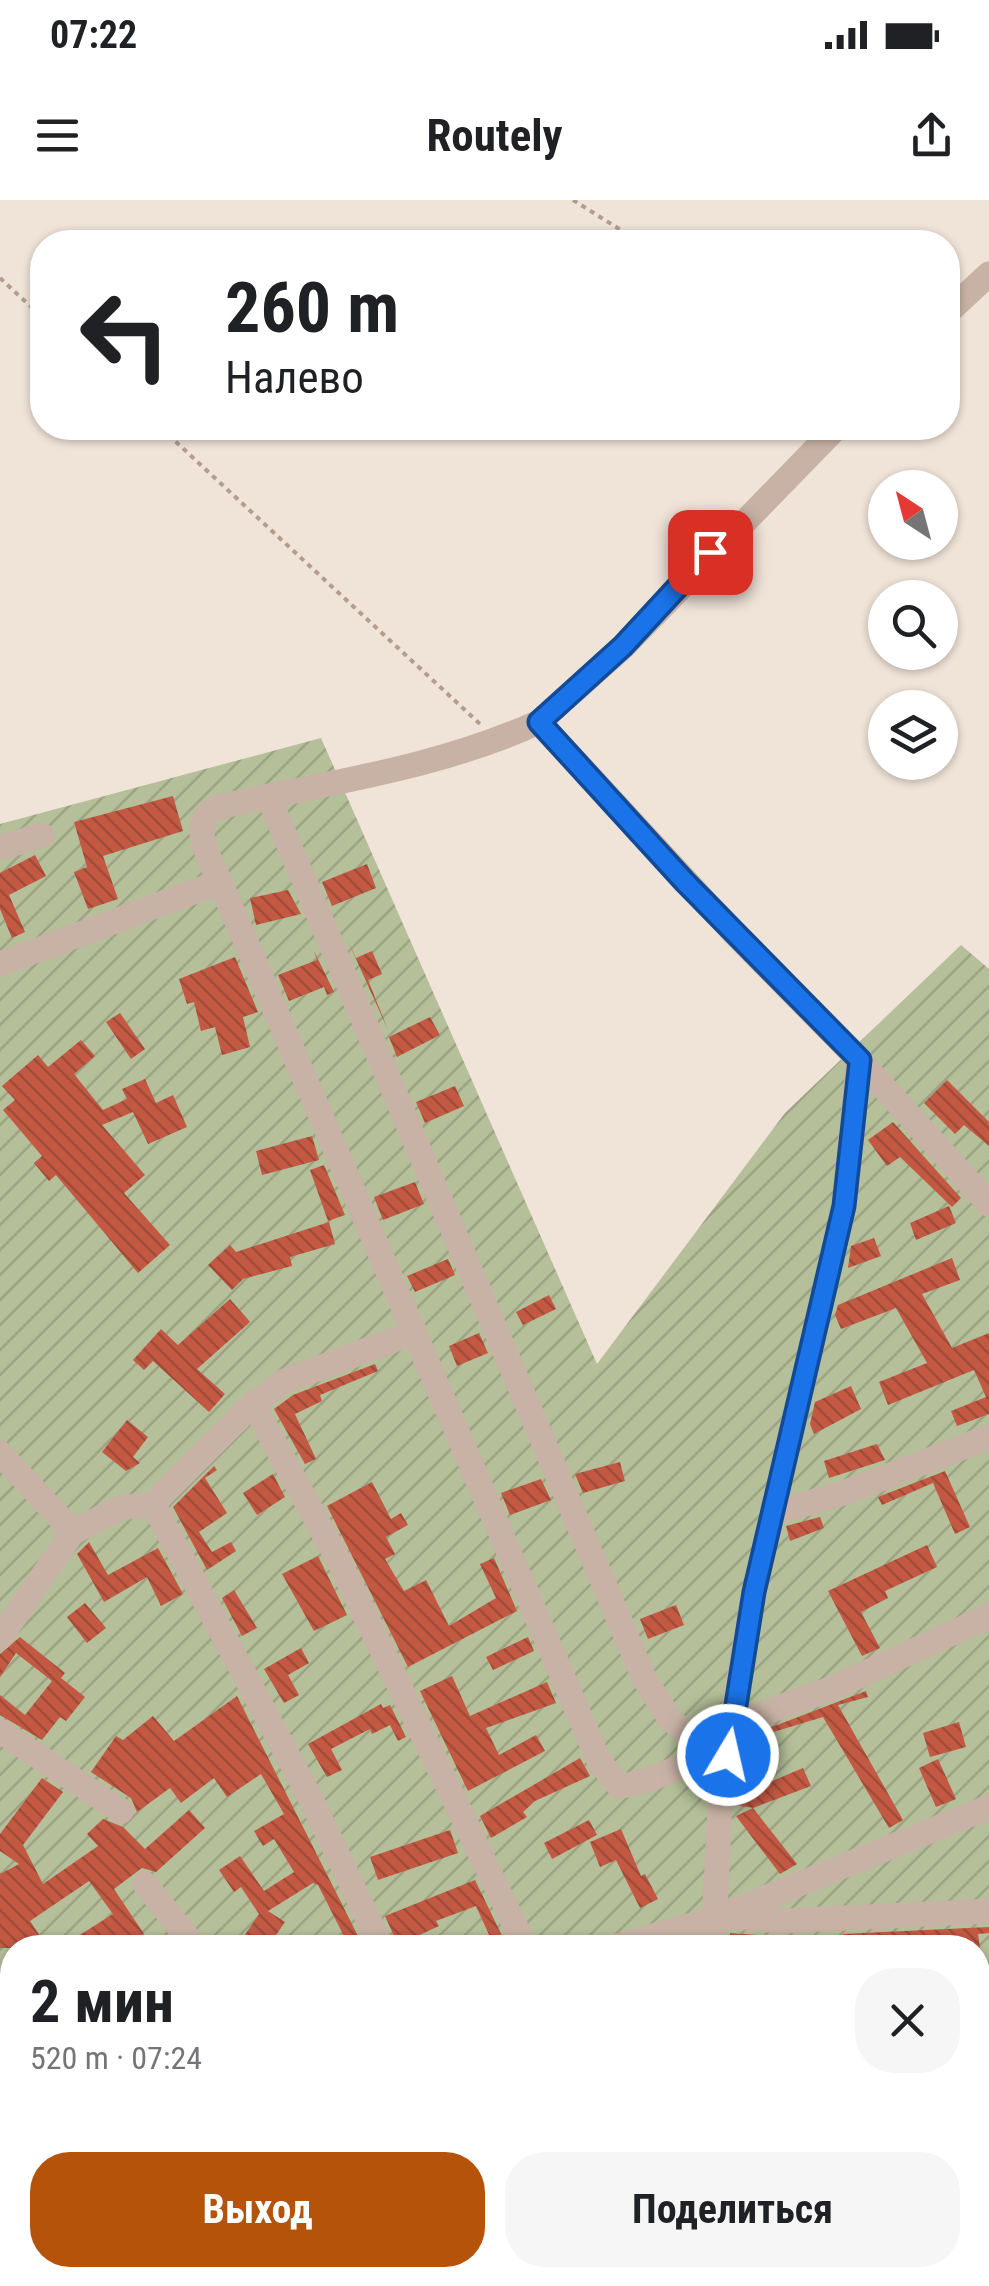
<!DOCTYPE html>
<html lang="ru">
<head>
<meta charset="utf-8">
<style>
  body { margin:0; font-family:"Roboto Condensed",sans-serif; background:#f6f6f6; color:#202124; height:100vh; display:flex; flex-direction:column; font-size:38px; white-space:nowrap }
  * { box-sizing:border-box; margin:0 }
  p { font-size:32px; color:#757577 }
  .icon { flex:none; width:55px; height:55px; fill:none; stroke:currentColor; stroke-width:2; stroke-linecap:round; stroke-linejoin:round }
  .map { position:relative; flex:1; overflow:hidden }
  .panel { position:absolute; left:0px; top:1735px; width:990px; height:352px; display:flex; flex-direction:column; background:#fff; border-radius:40px 40px 0 0; box-shadow:0 2px 8px #0004 }
  .panel>* { flex:none }
  .guide { position:absolute; left:30px; top:30px; width:930px; height:210px; border-radius:40px; box-shadow:0 2px 8px #0004; background:#fff; color:#202124; overflow:hidden }
  .needle { width:65px; rotate:324deg }
  .controls { position:absolute; left:868px; top:270px; display:grid; gap:20px }
  .controls a { display:grid; place-items:center; width:90px; height:90px; border-radius:50%; background:#fff; box-shadow:0 2px 8px #0004; font-size:50px }
  .pin { position:absolute; display:grid; place-items:center; width:85px; height:85px; color:#fff; margin:-42px; border-radius:20px; box-shadow:0 5px 15px #0006 }
  .me { position:absolute; width:110px; margin:-55px; rotate:9deg; stroke-linejoin:round; filter:drop-shadow(0 0 8px #0008) }
  .turn { display:flex; align-items:center; gap:35px; height:210px; padding:0 30px; font-size:45px }
  .turn .icon { width:130px; height:130px; stroke-width:2.5 }
  .turn b { display:block; font-size:70px; line-height:85px }
  .round { display:grid; place-items:center; flex:none; width:105px; height:105px; border-radius:40px; background:#f6f6f6 }
  .headline { display:flex; align-items:center; justify-content:space-between; height:170px; padding:0 30px }
  h1 { font-size:60px; font-weight:700; line-height:75px }
  .action { display:flex; gap:20px; margin-top:auto; padding:20px 30px }
  .action a { flex:1; height:115px; border-radius:40px; background:#b45309; color:#fff; font-size:40px; font-weight:700; line-height:115px; text-align:center }
  .action a+a { background:#f6f6f6; color:#202124 }
  .status { display:flex; justify-content:space-between; align-items:center; height:70px; padding:0 50px; background:#fff; direction:ltr }
  .status svg { height:28px; fill:currentColor }
  header { display:flex; justify-content:space-between; align-items:center; height:130px; padding:0 30px; background:#fff; font-size:45px; font-weight:700 }
  .map>svg:first-child { display:block }
  .garden { fill:url(#garden-furrows); fill-rule:evenodd }
  .building { fill:url(#building-back-hatch) }
  .lines { fill:none; stroke-linecap:round; stroke-linejoin:round }
  .path { stroke:#b49c8f; stroke-width:4; stroke-dasharray:5 5; stroke-linecap:butt }
  .minor { stroke:#c8b2a5; stroke-width:25 }
  .route-casing { stroke:#114b97; stroke-width:25 }
  .route { stroke:#1a73e8; stroke-width:18 }
</style>
</head>
<body>
<div class="status"><b>07:22</b><svg viewBox="0 0 49 12"><path d="M0 12V9h3v3zM5 12V6h3v6zM10 12V3h3v9zM15 12V0h3v12zM26 1h20v11H26zM47 4h2v5h-2z"/></svg></div>
<header><svg class="icon" aria-label="menu" viewBox="0 0 24 24"><path d="M4 6h16M4 12h16M4 18h16"/></svg>Routely<svg class="icon" aria-label="share" viewBox="0 0 24 24"><path d="M12 15V3M7 8l5-5 5 5M5 13v7h14v-7"/></svg></header>
<div class="map">
<svg width="989" height="2086" viewBox="0 0 989 2086">
  <defs>
    <pattern id="garden-furrows" width="10" height="10" patternUnits="userSpaceOnUse" patternTransform="scale(2.5)"><rect width="10" height="10" fill="#b5bf99"/><path d="M-1 1l2-2M0 10L10 0M9 11l2-2" fill="none" stroke="#9ca484"/></pattern>
    <pattern id="building-back-hatch" width="6" height="6" patternUnits="userSpaceOnUse" patternTransform="scale(2.5)"><rect width="6" height="6" fill="#c45943"/><path d="M-1 5l2 2M0 0l6 6M5-1l2 2" fill="none" stroke="#a04a38"/></pattern>
  </defs>
  <rect width="100%" height="100%" fill="#f0e3d8"/>
  <path class="garden" d="M 321,538 L 597,1164 L 785,913 L 961,745 L 989,769 L 989,2086 L 0,2086 L 0,624 ZM 12,1748 L 978,1748 L 978,2075 L 12,2075 Z"/>
  <g class="building">
    <path d="M 173,596 L 183,631 L 103,656 L 118,699 L 88,709 L 74,672 L 87,667 L 74,622 Z"/>
    <path d="M 35,655 L 46,676 L 9,695 L 25,732 L 12,738 L 0,709 L 0,673 Z"/>
    <path d="M 367,664 L 376,688 L 332,706 L 322,682 Z"/>
    <path d="M 288,690 L 301,714 L 256,725 L 250,698 Z"/>
    <path d="M 347,739 L 356,758 L 372,751 L 382,774 L 368,780 L 388,830 Z"/>
    <path d="M 314,751 L 334,792 L 327,795 L 324,787 L 289,801 L 278,775 L 317,760 Z"/>
    <path d="M 235,757 L 258,812 L 243,817 L 250,847 L 222,855 L 215,827 L 201,831 L 194,802 L 187,804 L 179,779 Z"/>
    <path d="M 120,813 L 145,849 L 131,859 L 106,822 Z"/>
    <path d="M 430,817 L 440,835 L 397,857 L 389,837 Z"/>
    <path d="M 81,840 L 95,856 L 74,874 L 103,910 L 127,899 L 122,889 L 145,879 L 156,903 L 173,895 L 187,927 L 148,944 L 133,912 L 102,925 L 145,975 L 124,993 L 170,1045 L 138,1073 L 56,975 L 49,981 L 34,963 L 42,956 L 3,910 L 15,900 L 2,886 L 38,855 L 48,867 Z"/>
    <path d="M 947,880 L 989,922 L 989,946 L 964,925 L 955,934 L 924,903 Z"/>
    <path d="M 455,886 L 464,906 L 425,923 L 416,902 Z"/>
    <path d="M 893,922 L 961,998 L 952,1007 L 900,957 L 887,966 L 868,940 Z"/>
    <path d="M 312,936 L 319,960 L 262,975 L 256,951 Z"/>
    <path d="M 324,965 L 345,1015 L 328,1021 L 310,970 Z"/>
    <path d="M 415,982 L 424,1004 L 383,1020 L 374,997 Z"/>
    <path d="M 949,1006 L 956,1023 L 916,1040 L 910,1023 Z"/>
    <path d="M 329,1022 L 335,1044 L 290,1057 L 292,1066 L 243,1079 L 232,1090 L 208,1065 L 230,1045 L 236,1052 Z"/>
    <path d="M 874,1038 L 881,1056 L 848,1068 L 851,1046 Z"/>
    <path d="M 952,1058 L 960,1080 L 922,1094 L 952,1148 L 989,1133 L 989,1214 L 957,1226 L 951,1211 L 986,1197 L 974,1170 L 888,1205 L 879,1182 L 927,1163 L 896,1108 L 841,1129 L 835,1115 L 838,1105 Z"/>
    <path d="M 448,1059 L 455,1075 L 415,1092 L 407,1076 Z"/>
    <path d="M 549,1095 L 556,1109 L 523,1125 L 516,1112 Z"/>
    <path d="M 230,1099 L 250,1122 L 197,1169 L 225,1194 L 209,1212 L 153,1161 L 144,1170 L 133,1160 L 161,1129 L 178,1145 Z"/>
    <path d="M 479,1133 L 488,1153 L 457,1166 L 449,1146 Z"/>
    <path d="M 375,1164 L 378,1171 L 320,1195 L 322,1201 L 295,1214 L 316,1259 L 305,1264 L 274,1209 L 293,1195 Z"/>
    <path d="M 851,1186 L 861,1209 L 814,1234 L 810,1224 L 815,1202 Z"/>
    <path d="M 127,1220 L 148,1237 L 133,1257 L 140,1263 L 126,1271 L 102,1252 Z"/>
    <path d="M 877,1244 L 885,1260 L 829,1278 L 824,1261 Z"/>
    <path d="M 620,1262 L 625,1281 L 583,1293 L 575,1274 Z"/>
    <path d="M 214,1266 L 217,1270 L 205,1278 L 227,1313 L 199,1332 L 212,1352 L 231,1342 L 236,1351 L 207,1370 L 173,1307 Z"/>
    <path d="M 945,1271 L 970,1327 L 955,1334 L 933,1283 L 882,1305 L 878,1297 Z"/>
    <path d="M 273,1274 L 285,1297 L 257,1315 L 243,1293 Z"/>
    <path d="M 541,1279 L 551,1300 L 510,1315 L 501,1293 Z"/>
    <path d="M 372,1282 L 391,1319 L 401,1313 L 408,1325 L 386,1337 L 395,1354 L 385,1359 L 404,1391 L 426,1380 L 449,1426 L 496,1398 L 480,1364 L 494,1358 L 517,1411 L 408,1467 L 327,1306 Z"/>
    <path d="M 820,1317 L 824,1328 L 790,1341 L 786,1326 Z"/>
    <path d="M 89,1342 L 108,1375 L 158,1348 L 183,1394 L 161,1406 L 147,1377 L 104,1402 L 77,1354 Z"/>
    <path d="M 927,1345 L 937,1367 L 885,1391 L 888,1398 L 861,1412 L 880,1448 L 862,1456 L 828,1391 Z"/>
    <path d="M 318,1356 L 347,1415 L 314,1431 L 282,1374 Z"/>
    <path d="M 234,1390 L 257,1428 L 242,1436 L 222,1398 Z"/>
    <path d="M 85,1403 L 106,1428 L 87,1443 L 67,1417 Z"/>
    <path d="M 676,1405 L 684,1425 L 648,1439 L 640,1419 Z"/>
    <path d="M 20,1437 L 65,1473 L 61,1478 L 85,1497 L 66,1521 L 60,1517 L 42,1540 L 0,1515 L 0,1495 L 25,1515 L 52,1481 L 16,1453 L 0,1477 L 0,1454 Z"/>
    <path d="M 528,1437 L 534,1451 L 493,1470 L 486,1457 Z"/>
    <path d="M 301,1448 L 309,1463 L 288,1475 L 299,1495 L 284,1503 L 264,1469 Z"/>
    <path d="M 452,1476 L 470,1516 L 547,1482 L 556,1503 L 486,1528 L 499,1555 L 536,1535 L 545,1551 L 468,1591 L 420,1491 Z"/>
    <path d="M 866,1491 L 868,1497 L 838,1505 L 903,1620 L 889,1628 L 823,1517 L 770,1533 L 771,1539 L 754,1544 L 746,1592 L 803,1568 L 811,1586 L 753,1608 L 797,1664 L 780,1674 L 736,1616 L 753,1608 L 736,1605 L 746,1537 Z"/>
    <path d="M 237,1496 L 360,1740 L 349,1746 L 318,1685 L 313,1683 L 268,1711 L 285,1722 L 267,1748 L 236,1748 L 259,1714 L 241,1687 L 234,1692 L 219,1670 L 240,1656 L 264,1691 L 294,1672 L 274,1639 L 263,1646 L 254,1631 L 284,1614 L 261,1574 L 227,1597 L 214,1578 L 181,1603 L 170,1588 L 137,1612 L 131,1598 L 91,1572 L 116,1536 L 123,1540 L 153,1516 L 174,1541 Z"/>
    <path d="M 381,1504 L 383,1508 L 390,1505 L 406,1537 L 398,1541 L 390,1525 L 372,1534 L 370,1529 L 331,1549 L 342,1570 L 327,1577 L 308,1544 Z"/>
    <path d="M 959,1522 L 966,1547 L 930,1557 L 923,1533 Z"/>
    <path d="M 580,1558 L 590,1576 L 535,1601 L 523,1612 L 527,1617 L 491,1638 L 480,1616 Z"/>
    <path d="M 938,1559 L 956,1599 L 936,1607 L 919,1568 Z"/>
    <path d="M 42,1578 L 63,1592 L 23,1645 L 43,1684 L 98,1646 L 87,1634 L 103,1619 L 123,1627 L 145,1649 L 189,1610 L 205,1628 L 156,1672 L 142,1668 L 114,1689 L 144,1734 L 123,1748 L 82,1748 L 75,1738 L 113,1714 L 89,1681 L 30,1721 L 42,1739 L 29,1748 L 0,1748 L 0,1674 L 19,1664 L 0,1651 L 0,1634 Z"/>
    <path d="M 589,1620 L 597,1635 L 552,1659 L 544,1643 Z"/>
    <path d="M 621,1629 L 641,1676 L 645,1674 L 658,1699 L 640,1708 L 616,1660 L 600,1667 L 590,1642 Z"/>
    <path d="M 450,1630 L 458,1653 L 378,1680 L 370,1657 Z"/>
    <path d="M 475,1680 L 508,1748 L 495,1748 L 476,1706 L 436,1721 L 439,1726 L 398,1745 L 385,1716 Z"/>
    <path d="M 989,1727 L 989,1733 L 978,1734 L 980,1748 L 961,1748 L 959,1738 L 897,1741 L 898,1748 L 844,1748 L 843,1734 Z"/>
    <path d="M 730,1733 L 785,1737 L 785,1744 L 729,1748 Z"/>
  </g>
  <g class="lines">
    <g class="path">
      <path d="M 573,0 L 640,42"/>
      <path d="M 0,78 L 42,117"/>
      <path d="M 161,228 L 480,524"/>
    </g>
    <g class="minor">
      <path d="M 948,112 L 989,74"/>
      <path d="M 539,522 L 623,447 L 836,228"/>
      <path d="M 268,596 L 644,1478 L 670,1519 L 710,1555"/>
      <path d="M 0,648 L 42,635"/>
      <path d="M 220,682 L 599,1561 L 619,1586 C 658,1583 689,1556 727,1555"/>
      <path d="M 0,764 L 220,682 C 210,658 188,626 215,608 C 324,583 436,569 539,522 L 735,734 L 859,860 L 844,1007 L 754,1392 L 737,1490 L 721,1585 L 713,1748"/>
      <path d="M 859,860 L 989,1004"/>
      <path d="M 253,1204 L 285,1181 L 415,1132"/>
      <path d="M 0,1253 L 73,1332"/>
      <path d="M 153,1304 L 311,1599 L 382,1748"/>
      <path d="M 773,1313 L 844,1293 L 989,1237"/>
      <path d="M 0,1438 L 73,1332 L 120,1308 L 153,1304 L 253,1204 L 339,1361 L 526,1748"/>
      <path d="M 734,1524 L 833,1488 L 989,1416"/>
      <path d="M 0,1531 L 121,1611"/>
      <path d="M 145,1684 L 196,1748"/>
      <path d="M 725,1716 L 784,1721 L 989,1711"/>
      <path d="M 611,1748 L 713,1719 L 989,1607"/>
      <path d="M 978,1886 L 989,1886"/>
      <path d="M 0,1906 L 12,1898"/>
      <path d="M 0,1976 L 12,2000"/>
      <path d="M 978,2055 L 989,2055"/>
      <path d="M 71,2086 L 90,2075"/>
      <path d="M 714,2086 L 716,2075"/>
    </g>
  </g>
  <g class="lines">
    <defs>
      <path id="route" d="M 710,352 L 623,446 L 539,522 L 685,682 L 860,860 L 844,1006 L 754,1392 L 728,1555"/>
    </defs>
    <use href="#route" class="route-casing"/>
    <use href="#route" class="route"/>
  </g>
</svg>
<div class="controls">
<a><svg class="needle" viewBox="-14 -14 28 28"><path d="M0-13l5 13h-10z" fill="#e53935"/><path d="M0 13l5-13h-10z" fill="#757577"/></svg></a>
<a><svg class="icon" aria-label="search" viewBox="0 0 24 24"><circle cx="10" cy="10" r="6"/><path d="M15 15l6 6"/></svg></a>
<a><svg class="icon" aria-label="layers" viewBox="0 0 24 24"><path d="M12 4l9 5-9 5-9-5zM3 14l9 5 9-5"/></svg></a>
</div>
<div class="pin" style="left:710px;top:352px;background:#d93025"><svg class="icon" aria-label="arrive" viewBox="0 0 24 24"><path d="M6 21V4h12l-3 4 3 4H6"/></svg></div>
<svg class="me" style="left:728px;top:1555px" viewBox="-20 -20 40 40"><circle r="17" fill="#1a73e8" stroke="#fff" stroke-width="3"/><path d="M0-11L8 9 0 5-8 9z" fill="#fff"/></svg>
<div class="guide">
<div class="turn"><svg class="icon" aria-label="left" viewBox="0 0 24 24"><path d="M17 20v-9H6M10 6l-5 5 5 5"/></svg><div><b>260 m</b>Налево</div></div>
</div>
<section class="panel">
<div class="headline"><div><h1>2 мин</h1><p>520 m · 07:24</p></div><a class="round"><svg class="icon" aria-label="close" viewBox="0 0 24 24"><path d="M6 6l12 12M18 6L6 18"/></svg></a></div>
<div class="action"><a>Выход</a><a>Поделиться</a></div>
</section>
</div>
</body>
</html>
